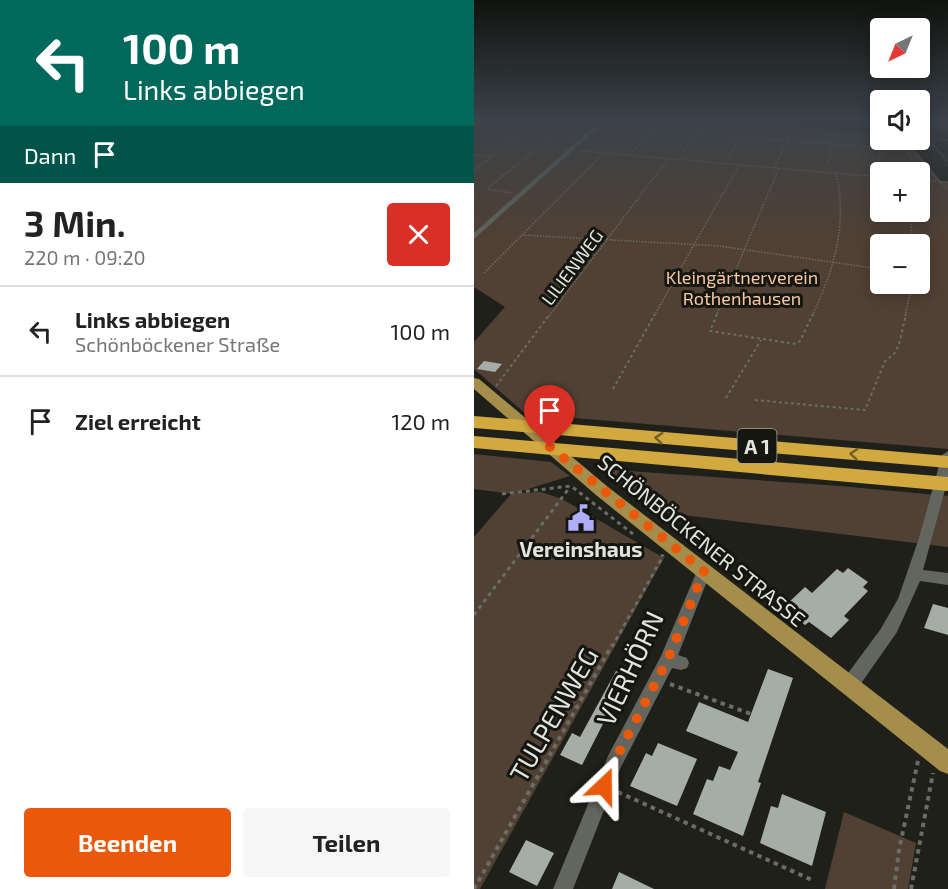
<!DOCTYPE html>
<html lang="de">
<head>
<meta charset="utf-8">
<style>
  body { margin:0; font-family:"Exo 2",sans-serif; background:#f6f6f6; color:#222; height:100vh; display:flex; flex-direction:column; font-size:22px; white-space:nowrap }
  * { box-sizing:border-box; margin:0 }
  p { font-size:20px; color:#767676 }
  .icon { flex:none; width:33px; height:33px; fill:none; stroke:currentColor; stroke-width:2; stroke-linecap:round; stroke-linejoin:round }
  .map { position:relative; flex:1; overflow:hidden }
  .drawer { display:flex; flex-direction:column; background:#fff; width:474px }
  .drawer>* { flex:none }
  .hud { background:#00695c; color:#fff; overflow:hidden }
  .needle { width:39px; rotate:223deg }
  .controls { position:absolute; left:396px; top:18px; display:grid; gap:12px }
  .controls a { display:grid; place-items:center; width:60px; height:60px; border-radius:6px; background:#fff; box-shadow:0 3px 15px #0003; font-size:30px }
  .pin { position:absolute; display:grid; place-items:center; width:51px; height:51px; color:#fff; margin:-62px -26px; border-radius:50% 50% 50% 0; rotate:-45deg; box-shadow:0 0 6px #0007 }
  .pin .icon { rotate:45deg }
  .me { position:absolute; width:66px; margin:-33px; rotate:23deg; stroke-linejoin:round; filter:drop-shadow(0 0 4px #0008) }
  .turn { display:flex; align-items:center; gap:21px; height:126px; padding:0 24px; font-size:27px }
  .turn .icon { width:78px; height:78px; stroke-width:2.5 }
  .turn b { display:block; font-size:42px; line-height:51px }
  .then { display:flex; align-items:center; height:57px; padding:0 24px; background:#0003; gap:12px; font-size:22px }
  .round { display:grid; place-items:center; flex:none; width:63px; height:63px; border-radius:6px; background:#f6f6f6 }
  .headline { display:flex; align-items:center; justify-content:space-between; height:102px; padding:0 24px }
  h1 { font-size:36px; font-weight:700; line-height:45px }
  .cta { display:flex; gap:12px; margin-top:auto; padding:12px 24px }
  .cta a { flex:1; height:69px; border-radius:6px; background:#ea580c; color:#fff; font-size:24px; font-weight:700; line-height:69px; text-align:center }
  .cta a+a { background:#f6f6f6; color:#222 }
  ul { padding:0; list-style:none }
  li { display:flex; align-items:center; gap:18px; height:90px; padding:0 24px; border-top:2px solid #e0e0e0 }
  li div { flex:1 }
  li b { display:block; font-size:22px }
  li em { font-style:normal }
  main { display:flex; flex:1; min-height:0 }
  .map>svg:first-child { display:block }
  .green { fill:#514034; fill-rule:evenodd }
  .building { fill:#a5ada7 }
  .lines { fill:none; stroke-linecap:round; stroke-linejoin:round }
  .path-far3 { stroke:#6a6c66; stroke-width:1.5; stroke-dasharray:1.5 1.5; stroke-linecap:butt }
  .path-far2 { stroke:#6a6c66; stroke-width:2; stroke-dasharray:3 3; stroke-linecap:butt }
  .path-far1 { stroke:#6a6c66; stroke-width:3; stroke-dasharray:4 4; stroke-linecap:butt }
  .path { stroke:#6a6c66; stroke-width:4; stroke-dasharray:4.5 4.5; stroke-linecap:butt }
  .minor { fill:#63665e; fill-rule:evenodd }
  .major { fill:#a58e4b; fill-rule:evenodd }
  .highway { fill:#d1a93e; fill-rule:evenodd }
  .oneway { stroke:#736027 }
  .route { stroke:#ea580c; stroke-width:10; stroke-dasharray:0 18 }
  .labels { text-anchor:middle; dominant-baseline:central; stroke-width:6; stroke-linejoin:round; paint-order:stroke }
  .far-street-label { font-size:18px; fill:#e2e4df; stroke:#151610 }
  .far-park-label { font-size:18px; fill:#f9c7a5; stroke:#151610 }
  .shield { fill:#151610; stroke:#a4a6a1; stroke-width:1.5 }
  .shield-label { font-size:20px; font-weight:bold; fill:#e2e4df }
  .street-label { font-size:21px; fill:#e2e4df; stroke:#151610 }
  .poi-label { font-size:21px; font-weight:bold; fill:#e2e4df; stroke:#151610 }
  .near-street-label { font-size:26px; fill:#e2e4df; stroke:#151610 }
</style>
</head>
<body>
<main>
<section class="drawer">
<div class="hud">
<div class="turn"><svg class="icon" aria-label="left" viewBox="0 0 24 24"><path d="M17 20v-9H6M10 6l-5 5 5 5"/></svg><div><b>100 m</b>Links abbiegen</div></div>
<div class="then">Dann<svg class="icon" aria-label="arrive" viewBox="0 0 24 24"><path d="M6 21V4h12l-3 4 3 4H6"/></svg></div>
</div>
<div class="headline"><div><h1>3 Min.</h1><p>220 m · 09:20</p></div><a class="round" style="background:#d93025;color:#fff"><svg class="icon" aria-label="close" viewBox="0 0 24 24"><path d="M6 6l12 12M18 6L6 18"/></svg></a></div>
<ul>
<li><svg class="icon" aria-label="left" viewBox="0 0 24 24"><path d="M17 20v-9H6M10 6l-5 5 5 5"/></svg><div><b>Links abbiegen</b><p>Schönböckener Straße</p></div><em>100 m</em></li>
<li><svg class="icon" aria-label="arrive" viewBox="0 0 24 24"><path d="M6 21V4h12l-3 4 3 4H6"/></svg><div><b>Ziel erreicht</b></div><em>120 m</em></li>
</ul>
<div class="cta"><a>Beenden</a><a>Teilen</a></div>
</section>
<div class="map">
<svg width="474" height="889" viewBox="0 0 474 889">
  <rect width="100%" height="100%" fill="#1e2019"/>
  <g class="green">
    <path d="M 0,119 L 211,119 L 406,134 L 406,140 L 433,140 L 467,181 L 474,181 L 474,449 L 52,414 L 0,369 L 0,342 L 31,307 L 0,287 ZM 406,172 L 446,172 L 446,212 L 406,212 ZM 406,244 L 446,244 L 446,284 L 406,284 Z"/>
    <path d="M 0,454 L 77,462 L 96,476 L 41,493 L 67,492 L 88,499 L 190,558 L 6,889 L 0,889 L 0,537 L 37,494 L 0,489 Z"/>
    <path d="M 126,469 L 366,486 L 474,496 L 474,547 L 176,511 Z"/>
    <path d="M 370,812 L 442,843 L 434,889 L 351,889 Z"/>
  </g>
  <g class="building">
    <path d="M 10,361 L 28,364 L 21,372 L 3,369 Z"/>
    <path d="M 374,568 L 394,582 L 389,587 L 394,591 L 370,616 L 375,620 L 357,638 L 335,622 L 331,625 L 316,614 L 320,610 L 313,604 L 331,587 L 338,593 L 363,569 L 369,573 Z"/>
    <path d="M 459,604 L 474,608 L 474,635 L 450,628 Z"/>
    <path d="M 294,669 L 319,678 L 284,782 L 287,783 L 269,836 L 219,814 L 233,779 L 239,781 L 245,766 L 256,770 L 264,752 L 212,731 L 225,702 L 274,722 Z"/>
    <path d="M 142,671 L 154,675 L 108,765 L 86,755 L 98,733 L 106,737 Z"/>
    <path d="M 184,743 L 223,759 L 203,806 L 156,786 L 172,753 L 178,756 Z"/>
    <path d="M 308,794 L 352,812 L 338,866 L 286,843 L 297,806 L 304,808 Z"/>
    <path d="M 52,840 L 80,853 L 63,886 L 35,872 Z"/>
    <path d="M 145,872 L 180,889 L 138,889 Z"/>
  </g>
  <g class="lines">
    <g class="path-far3">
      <path d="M 37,119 L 111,125"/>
      <path d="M 403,119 L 406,121"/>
      <path d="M 100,124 L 106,119"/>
      <path d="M 446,125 L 474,127"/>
      <path d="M 132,127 L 440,150"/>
      <path d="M 147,128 L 155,119"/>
      <path d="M 446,130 L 474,162"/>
      <path d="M 0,136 L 26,119"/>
      <path d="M 454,139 L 474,140"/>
      <path d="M 424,140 L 453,180"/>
      <path d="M 430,140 L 465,181"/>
      <path d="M 106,151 L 406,177"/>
      <path d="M 209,152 L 228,127"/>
      <path d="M 157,154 L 178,130"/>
      <path d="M 0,155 L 18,156"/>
      <path d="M 255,156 L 272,130"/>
      <path d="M 354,164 L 361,137"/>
      <path d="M 300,168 L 317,133"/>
      <path d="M 404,168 L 407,147"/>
      <path d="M 0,170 L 69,119"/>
      <path d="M 446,180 L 464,181"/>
      <path d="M 474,183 L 465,181 L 474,189"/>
      <path d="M 37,193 L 15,189 L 15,187 L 94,124"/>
      <path d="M 435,212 L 439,244"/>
      <path d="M 48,235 L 245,246 L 406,269"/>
      <path d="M 10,273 L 129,154"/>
      <path d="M 75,316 L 194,159"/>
      <path d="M 180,316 L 265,165"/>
      <path d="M 242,316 L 305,168"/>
      <path d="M 338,316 C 360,270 374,223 362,173"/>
      <path d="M 431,316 L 438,284"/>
    </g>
    <g class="path-far2">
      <path d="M 243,314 L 236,331 L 322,344 L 326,341 L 339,314"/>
      <path d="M 22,386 L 76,314"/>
      <path d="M 139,389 L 181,314"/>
      <path d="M 252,398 L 287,340"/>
      <path d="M 281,400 L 391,410 L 411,361 L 420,354 L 425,345 L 432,314"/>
    </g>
    <g class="path-far1">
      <path d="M 28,494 L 97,486 L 159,534"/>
      <path d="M 0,615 L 96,487"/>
      <path d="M 138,647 L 189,556 L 187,555"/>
    </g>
    <g class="path">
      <path d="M 196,684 L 277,714"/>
      <path d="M 144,792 L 338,880"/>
      <path d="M 0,889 L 138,645"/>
      <path d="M 420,889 L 425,850 L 444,761"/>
      <path d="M 437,889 L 459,773"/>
    </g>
    <g class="minor">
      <path d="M 121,125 L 126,126 L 0,239 L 0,233 Z"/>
      <path d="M 474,451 L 474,479 L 449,570 L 474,573 L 474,585 L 446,581 L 423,632 L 381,692 L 375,694 L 369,692 L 367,686 L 369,680 L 406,630 L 424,599 L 445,538 L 468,455 Z"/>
      <path d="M 230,565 L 235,567 L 237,571 L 204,655 L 213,658 L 215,663 L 213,668 L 207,670 L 198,668 L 147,767 L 99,889 L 79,889 L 134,756 L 187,656 L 223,571 L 225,567 Z"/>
    </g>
    <path class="major" d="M 0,378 L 5,379 L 134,487 L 474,749 L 474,774 L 466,771 L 122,495 L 0,389 Z"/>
    <g class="highway">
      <path d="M 0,416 L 474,456 L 474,468 L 0,428 Z"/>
      <path d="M 0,436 L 474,477 L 474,491 L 0,448 Z"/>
    </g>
  </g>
  <defs><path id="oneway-chevron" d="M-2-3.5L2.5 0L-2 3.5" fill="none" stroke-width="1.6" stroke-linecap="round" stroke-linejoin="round" transform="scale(1.5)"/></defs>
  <g class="oneway">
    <use href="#oneway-chevron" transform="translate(185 438) rotate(-175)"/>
    <use href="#oneway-chevron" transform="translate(380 454) rotate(-175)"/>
  </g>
  <linearGradient id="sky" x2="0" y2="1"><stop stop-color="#10120e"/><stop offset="0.49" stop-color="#3b4249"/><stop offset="1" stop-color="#3b4249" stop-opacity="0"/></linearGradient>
  <rect width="474" height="244" fill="url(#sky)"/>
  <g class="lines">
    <path class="route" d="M 76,447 L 230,571 L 194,659 L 140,762 L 130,786"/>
  </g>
  <defs>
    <symbol id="civic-bare" viewBox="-9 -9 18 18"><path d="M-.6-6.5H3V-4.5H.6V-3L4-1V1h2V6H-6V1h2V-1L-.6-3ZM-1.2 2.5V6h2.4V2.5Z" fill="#afaefa" stroke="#151610" stroke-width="2.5" paint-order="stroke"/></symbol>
  </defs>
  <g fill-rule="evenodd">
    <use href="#civic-bare" x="88" y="499" width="38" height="38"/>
  </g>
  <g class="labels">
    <g class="far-street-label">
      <text transform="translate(98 267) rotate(-53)">LILIENWEG</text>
    </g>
    <g class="far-park-label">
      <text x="268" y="277">Kleingärtnerverein<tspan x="268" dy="21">Rothenhausen</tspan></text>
    </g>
    <rect class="shield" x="263.5" y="429" width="39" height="34" rx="4.5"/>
    <g class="shield-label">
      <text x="283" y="446">A 1</text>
    </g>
    <g class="street-label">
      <text transform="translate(228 540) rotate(39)">SCHÖNBÖCKENER STRASSE</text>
    </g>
    <g class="poi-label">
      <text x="107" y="548">Vereinshaus</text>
    </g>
    <g class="near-street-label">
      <text transform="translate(155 668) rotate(-65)">VIERHÖRN</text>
      <text transform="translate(79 714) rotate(-60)">TULPENWEG</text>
    </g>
  </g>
</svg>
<div class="controls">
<a><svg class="needle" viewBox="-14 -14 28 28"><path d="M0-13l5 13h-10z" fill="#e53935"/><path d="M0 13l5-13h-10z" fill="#767676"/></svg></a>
<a><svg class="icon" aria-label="sound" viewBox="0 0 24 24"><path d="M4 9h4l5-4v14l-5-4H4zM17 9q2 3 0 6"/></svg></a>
<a>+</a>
<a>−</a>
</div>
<div class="pin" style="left:76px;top:447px;background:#d93025"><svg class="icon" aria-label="arrive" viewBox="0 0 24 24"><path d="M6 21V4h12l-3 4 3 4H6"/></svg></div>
<svg class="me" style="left:130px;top:786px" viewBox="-20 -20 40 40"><path d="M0-17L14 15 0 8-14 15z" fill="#ea580c" stroke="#fff" stroke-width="4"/></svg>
</div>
</main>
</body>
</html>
